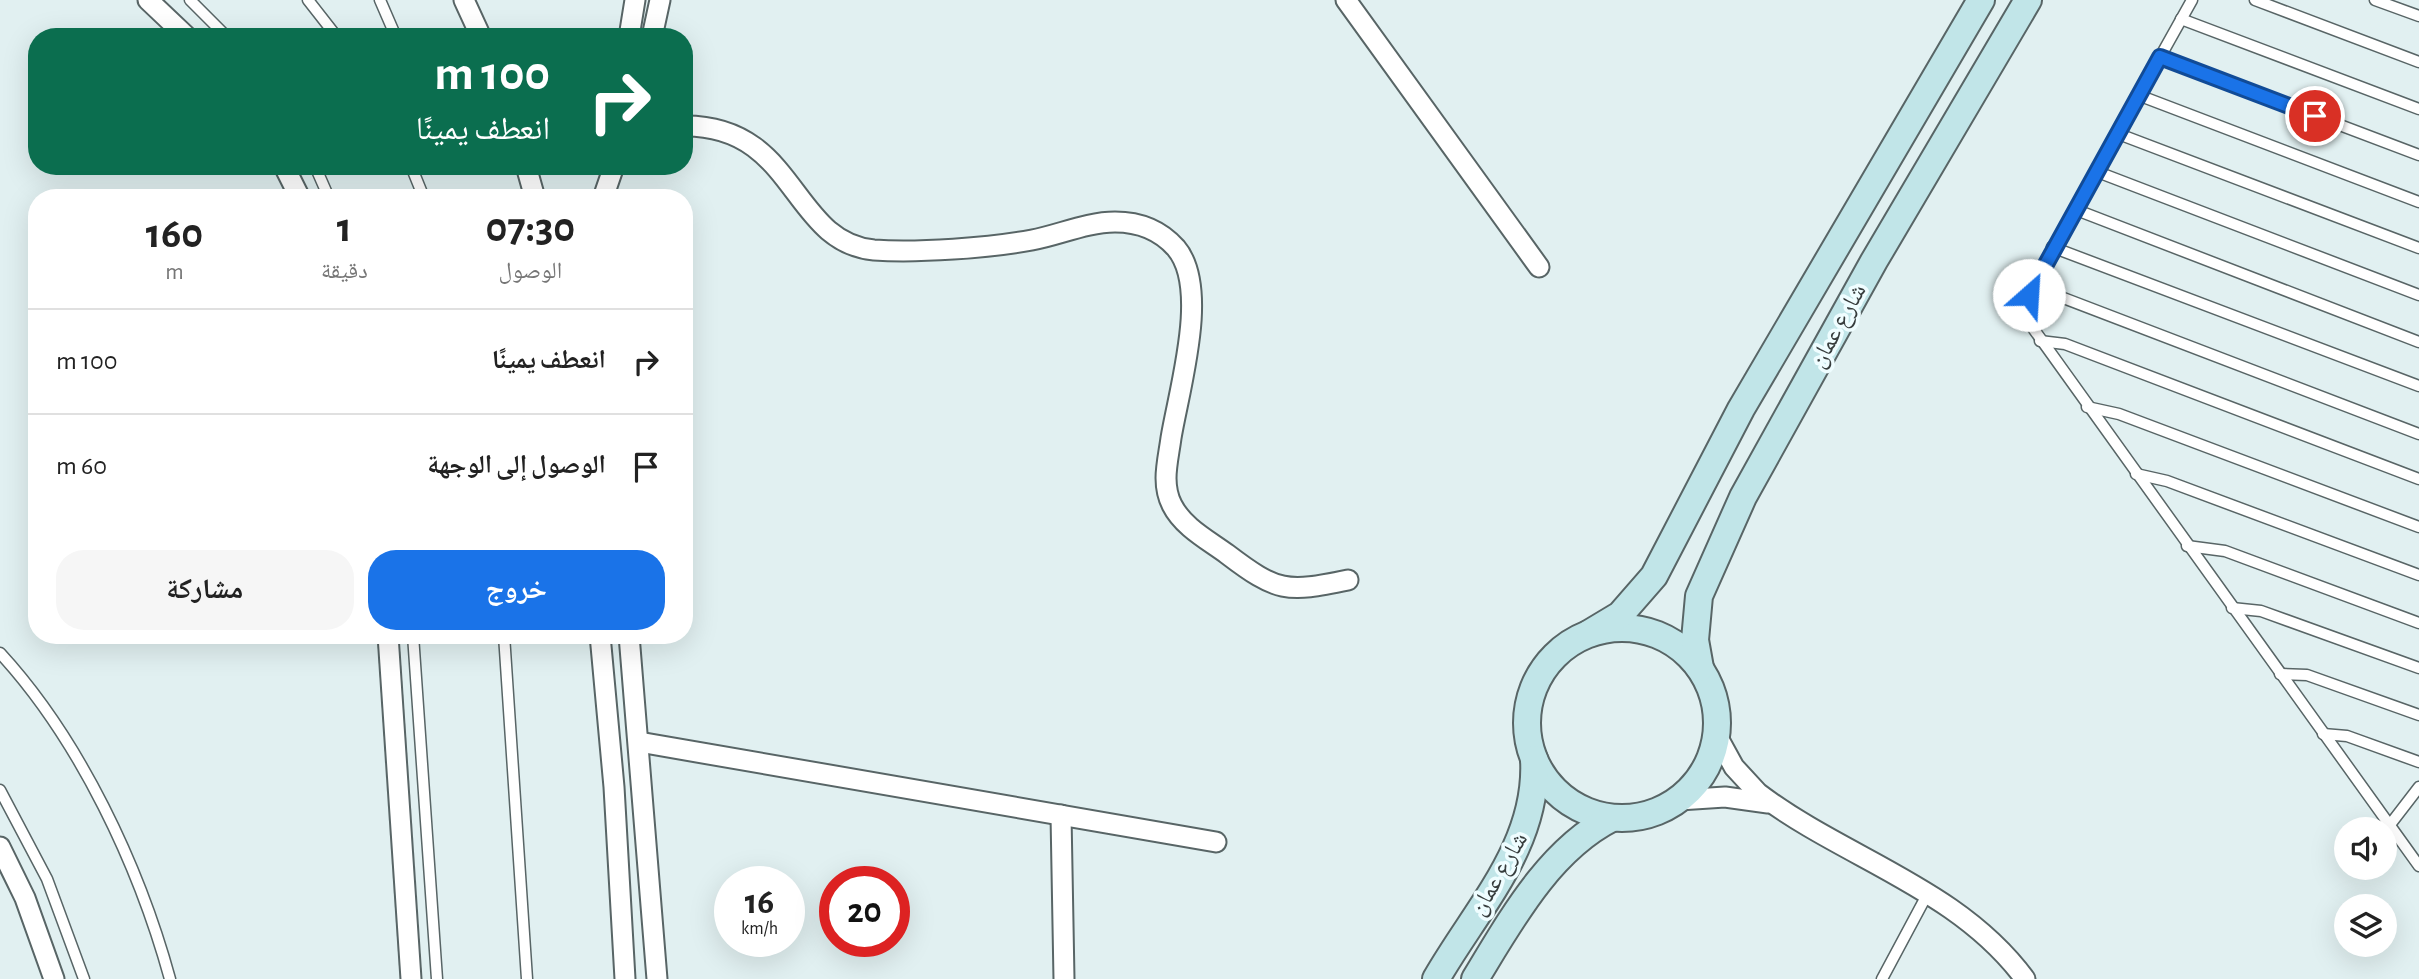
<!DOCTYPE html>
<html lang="ar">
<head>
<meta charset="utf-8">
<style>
  body { margin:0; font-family:"Alegreya Sans","Noto Naskh Arabic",sans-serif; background:#f6f6f6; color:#222; direction:rtl; height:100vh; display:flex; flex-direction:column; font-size:26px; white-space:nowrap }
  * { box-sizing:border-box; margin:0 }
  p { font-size:23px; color:#767676 }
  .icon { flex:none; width:38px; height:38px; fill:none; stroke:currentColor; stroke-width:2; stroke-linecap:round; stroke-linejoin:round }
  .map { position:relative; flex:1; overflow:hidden; direction:ltr }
  .sheet { position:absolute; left:28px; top:189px; width:665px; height:455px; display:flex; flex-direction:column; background:#fff; border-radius:28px; box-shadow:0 7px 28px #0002; direction:rtl }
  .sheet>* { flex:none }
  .guide { position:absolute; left:28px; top:28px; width:665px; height:147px; border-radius:28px; box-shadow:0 7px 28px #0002; direction:rtl; background:#0b6e4f; color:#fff; overflow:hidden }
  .fabs { position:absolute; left:2334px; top:817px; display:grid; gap:14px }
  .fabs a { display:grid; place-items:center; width:63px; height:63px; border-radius:50%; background:#fff; box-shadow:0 7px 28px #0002; font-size:35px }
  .speed { position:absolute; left:714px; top:866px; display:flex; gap:14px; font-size:35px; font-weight:700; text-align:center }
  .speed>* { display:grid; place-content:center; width:91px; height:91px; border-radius:50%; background:#fff; box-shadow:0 7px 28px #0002; line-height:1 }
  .speed small { font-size:18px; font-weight:400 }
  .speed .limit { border:10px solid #d22; background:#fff; color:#111 }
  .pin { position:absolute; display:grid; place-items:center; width:60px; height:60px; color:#fff; margin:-30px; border:4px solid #fff; border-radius:50%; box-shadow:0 2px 7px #0007 }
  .me { position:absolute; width:77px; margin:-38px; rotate:26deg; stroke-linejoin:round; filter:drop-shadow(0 0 5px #0008) }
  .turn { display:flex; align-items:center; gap:24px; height:147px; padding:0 28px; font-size:32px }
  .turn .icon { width:91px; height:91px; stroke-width:2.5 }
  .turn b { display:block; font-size:49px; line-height:60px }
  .eta { display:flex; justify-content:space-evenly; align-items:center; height:119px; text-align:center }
  .eta b { font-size:42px; font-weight:700; line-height:49px }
  .button { display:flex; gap:14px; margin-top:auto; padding:14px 28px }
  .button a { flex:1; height:80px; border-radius:28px; background:#1a73e8; color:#fff; font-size:28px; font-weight:700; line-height:80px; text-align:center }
  .button a+a { background:#f6f6f6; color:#222 }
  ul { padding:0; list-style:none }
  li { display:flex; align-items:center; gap:21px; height:105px; padding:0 28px; border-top:2px solid #e0e0e0 }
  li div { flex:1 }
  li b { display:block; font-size:26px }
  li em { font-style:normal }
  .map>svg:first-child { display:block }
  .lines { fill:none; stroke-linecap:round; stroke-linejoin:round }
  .lane-casing { stroke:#586566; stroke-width:13 }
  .street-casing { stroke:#586566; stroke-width:23 }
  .secondary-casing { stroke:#586566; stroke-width:30 }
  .lane { stroke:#fff; stroke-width:10 }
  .street { stroke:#fff; stroke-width:19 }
  .secondary { stroke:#c1e5e8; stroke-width:26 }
  .route-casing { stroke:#114b97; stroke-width:18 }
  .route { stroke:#1a73e8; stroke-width:12 }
  .labels { text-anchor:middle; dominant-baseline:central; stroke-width:7; stroke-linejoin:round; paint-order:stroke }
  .street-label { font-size:24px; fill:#373d3d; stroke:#effdff }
</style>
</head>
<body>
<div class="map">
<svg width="2419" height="979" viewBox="0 0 2419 979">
  <rect width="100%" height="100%" fill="#e1f0f1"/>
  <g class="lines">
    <defs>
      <g id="lane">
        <path d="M 190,0 L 227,37"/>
        <path d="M 308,0 L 337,37"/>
        <path d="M 380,0 L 396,37"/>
        <path d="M 2192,0 L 2032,286 L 2027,305 L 2030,324 L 2419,866"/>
        <path d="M 2255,0 L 2419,62"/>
        <path d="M 2375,0 L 2419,16"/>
        <path d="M 2181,19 L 2419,109"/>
        <path d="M 2160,57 L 2419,155"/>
        <path d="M 2138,95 L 2419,202"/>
        <path d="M 2116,133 L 2419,248"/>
        <path d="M 315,166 L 329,198"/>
        <path d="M 411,166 L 424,198"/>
        <path d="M 2095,171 L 2419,295"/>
        <path d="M 2074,209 L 2419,342"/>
        <path d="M 2052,247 L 2419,386"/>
        <path d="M 2032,286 L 2419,434"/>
        <path d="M 2040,341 L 2065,344 L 2419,479"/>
        <path d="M 2087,407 L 2119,414 L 2419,527"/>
        <path d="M 2136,474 L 2167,481 L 2419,575"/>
        <path d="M 2187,546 L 2225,551 L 2419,623"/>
        <path d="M 2232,608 L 2261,611 L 2419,668"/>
        <path d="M 413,635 L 437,979"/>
        <path d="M 504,635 L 527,979"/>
        <path d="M 0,653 C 80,740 139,866 170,979"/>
        <path d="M 2280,674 L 2307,675 L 2419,715"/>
        <path d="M 2323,734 L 2347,736 L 2419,762"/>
        <path d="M 0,790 L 47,879 L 84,979"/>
        <path d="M 2389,826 L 2419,787"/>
        <path d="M 1882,979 L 1928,893"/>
      </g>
      <g id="street">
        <path d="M 148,0 L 187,37"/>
        <path d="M 464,0 L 481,37"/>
        <path d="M 1346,0 L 1539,267"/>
        <path d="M 629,37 L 635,0"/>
        <path d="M 652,37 L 660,0"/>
        <path d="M 684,126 C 797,125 790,242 874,250 C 917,253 990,248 1032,240 C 1059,235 1087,222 1115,222 C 1138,222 1160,230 1176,248 C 1210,288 1179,389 1171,438 C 1168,461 1161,483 1172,505 C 1183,527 1208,540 1227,554 C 1277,592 1286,593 1348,580"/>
        <path d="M 284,166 L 300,198"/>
        <path d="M 526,166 L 535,198"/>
        <path d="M 603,198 L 614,166"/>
        <path d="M 388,635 L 411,979"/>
        <path d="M 600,635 L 614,787 L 625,979"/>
        <path d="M 629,635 L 657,979"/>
        <path d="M 1717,736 L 1734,767 L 1758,793 C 1845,859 1958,888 2025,979"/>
        <path d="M 639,742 L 1216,842"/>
        <path d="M 1679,800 L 1725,797 L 1768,803"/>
        <path d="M 1061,815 L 1064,979"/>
        <path d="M 0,847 L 25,898 L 54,979"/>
      </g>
      <g id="secondary">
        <circle cx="1622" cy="723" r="95"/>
        <path d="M 1590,633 L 1620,615 L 1654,576 L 1741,409 L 1981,0"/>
        <path d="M 1700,668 L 1695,640 L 1699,596 L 1743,497 L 1874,261 L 2028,0"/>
        <path d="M 1436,979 C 1476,909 1539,845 1534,759"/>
        <path d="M 1475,979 C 1511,920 1549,850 1612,818"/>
      </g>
    </defs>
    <use href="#lane" class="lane-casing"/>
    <use href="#street" class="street-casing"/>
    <use href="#secondary" class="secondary-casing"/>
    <use href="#lane" class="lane"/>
    <use href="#street" class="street"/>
    <use href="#secondary" class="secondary"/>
  </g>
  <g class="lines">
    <defs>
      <path id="route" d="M 2029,295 L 2160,57 L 2315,116"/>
    </defs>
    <use href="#route" class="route-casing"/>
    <use href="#route" class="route"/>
  </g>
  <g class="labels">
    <g class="street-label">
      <text transform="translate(1838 326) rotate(-61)">شارع عمان</text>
      <text transform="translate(1499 874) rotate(-60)">شارع عمان</text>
    </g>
  </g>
</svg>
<div class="fabs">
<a><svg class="icon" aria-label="sound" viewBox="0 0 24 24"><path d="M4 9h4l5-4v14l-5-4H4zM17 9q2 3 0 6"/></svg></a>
<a><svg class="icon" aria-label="layers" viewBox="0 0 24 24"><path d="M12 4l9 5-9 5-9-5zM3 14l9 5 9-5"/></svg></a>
</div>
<div class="speed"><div>16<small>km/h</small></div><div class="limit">20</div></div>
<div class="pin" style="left:2315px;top:116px;background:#d93025"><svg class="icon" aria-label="arrive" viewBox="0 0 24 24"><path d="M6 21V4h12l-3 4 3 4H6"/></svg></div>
<svg class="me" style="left:2029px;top:295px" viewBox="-20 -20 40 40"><circle r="19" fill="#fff"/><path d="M0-13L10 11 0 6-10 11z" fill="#1a73e8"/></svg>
<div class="guide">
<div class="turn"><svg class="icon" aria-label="right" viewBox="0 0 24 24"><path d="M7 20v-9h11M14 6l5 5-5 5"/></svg><div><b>100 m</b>انعطف يمينًا</div></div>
</div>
<section class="sheet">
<div class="eta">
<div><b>07:30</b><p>الوصول</p></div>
<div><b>1</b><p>دقيقة</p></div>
<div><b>160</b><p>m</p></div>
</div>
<ul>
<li><svg class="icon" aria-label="right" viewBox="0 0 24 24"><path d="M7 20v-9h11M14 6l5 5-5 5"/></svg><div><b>انعطف يمينًا</b></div><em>100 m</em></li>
<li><svg class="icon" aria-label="arrive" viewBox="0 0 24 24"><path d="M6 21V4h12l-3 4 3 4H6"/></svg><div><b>الوصول إلى الوجهة</b></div><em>60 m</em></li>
</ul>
<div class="button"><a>خروج</a><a>مشاركة</a></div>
</section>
</div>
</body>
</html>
